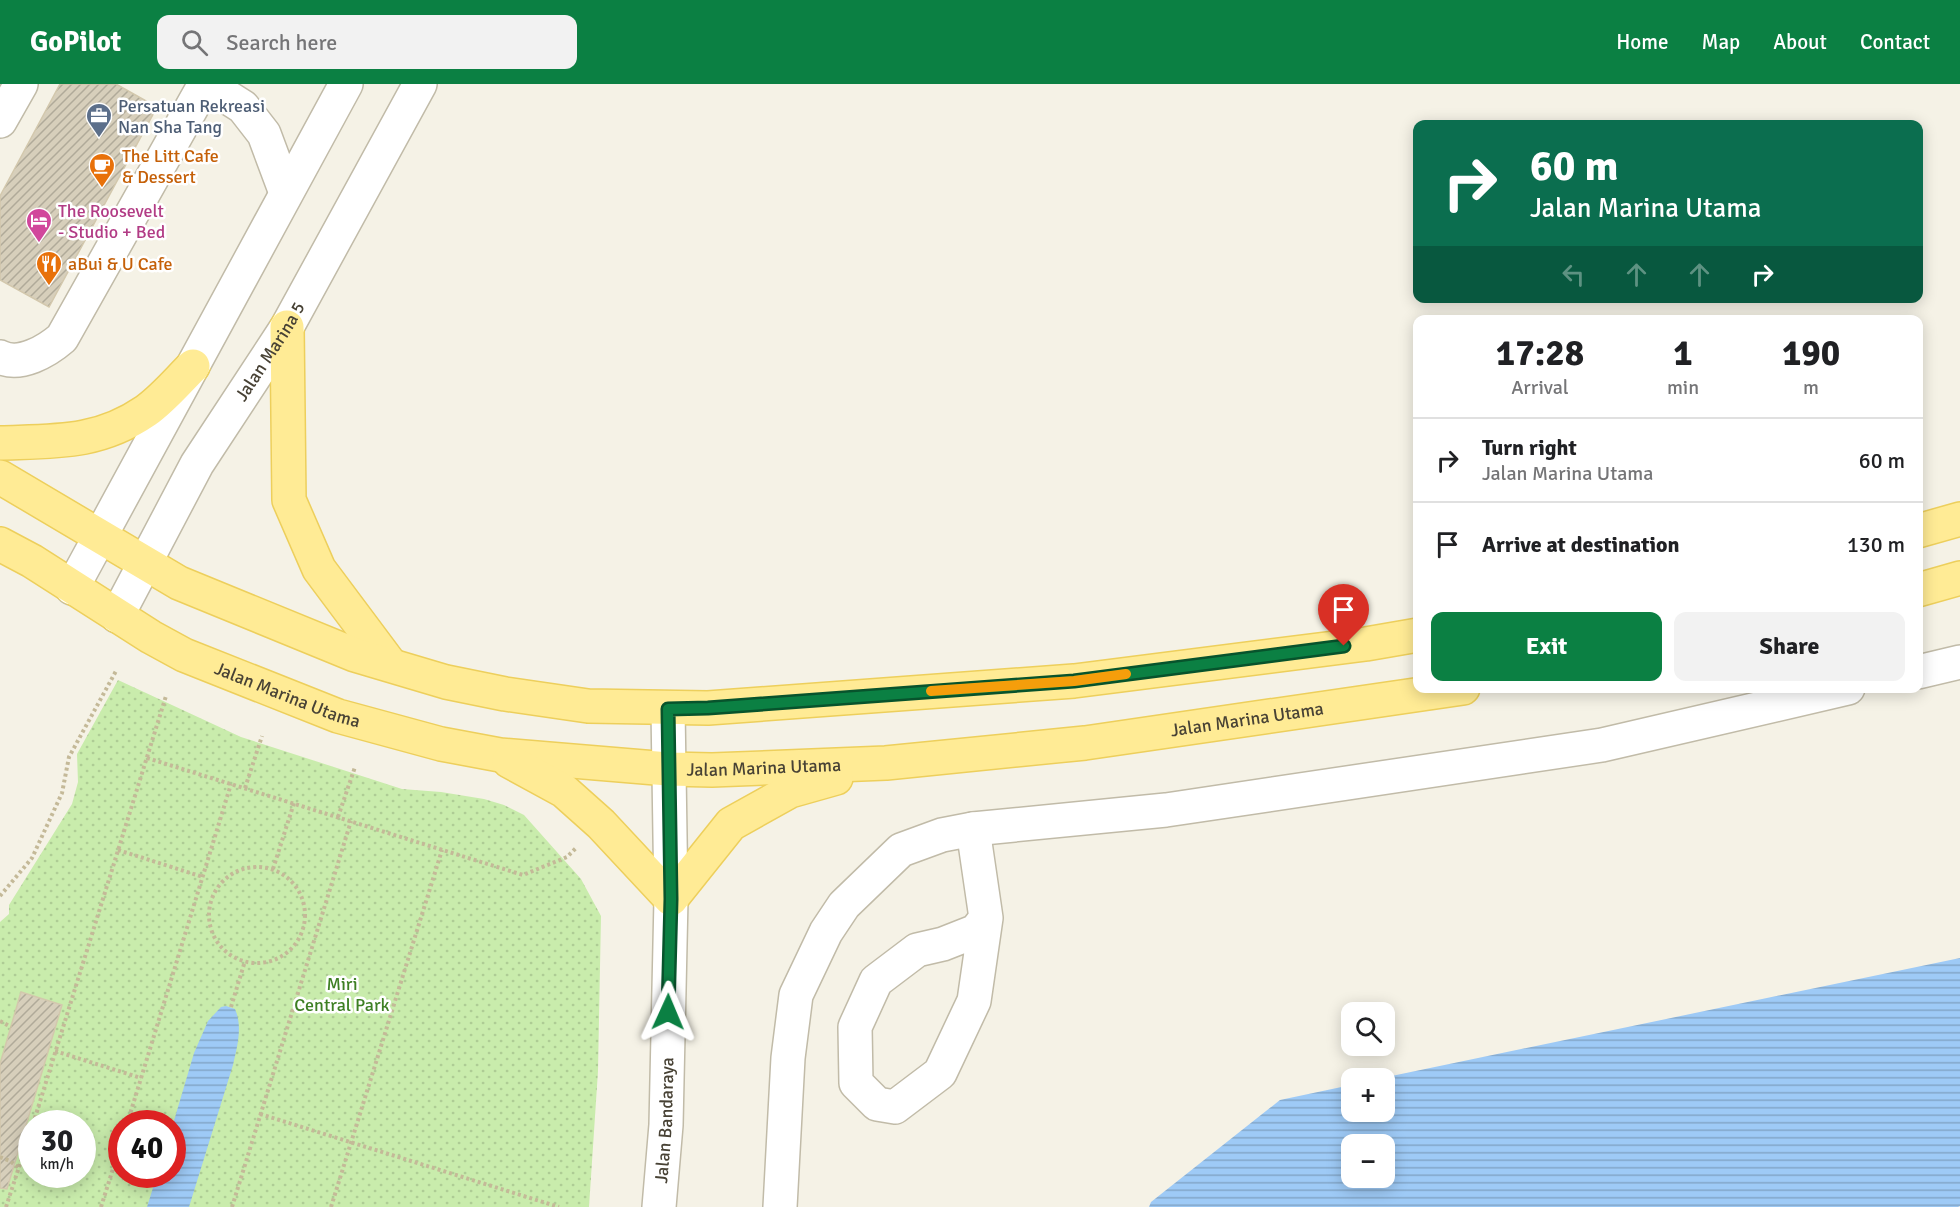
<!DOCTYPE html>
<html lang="en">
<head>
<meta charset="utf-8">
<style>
  body { margin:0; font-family:Signika,sans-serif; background:#f2f2f2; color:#202124; height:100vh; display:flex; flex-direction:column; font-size:22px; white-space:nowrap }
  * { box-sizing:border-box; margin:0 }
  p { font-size:20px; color:#757577 }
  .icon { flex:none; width:33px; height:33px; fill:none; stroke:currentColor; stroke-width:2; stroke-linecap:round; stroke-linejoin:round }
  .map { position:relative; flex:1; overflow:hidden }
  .sheet { position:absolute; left:1413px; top:231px; width:510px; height:378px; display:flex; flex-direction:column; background:#fff; border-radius:12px; box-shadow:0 3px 15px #0003 }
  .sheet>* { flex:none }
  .hud { position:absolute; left:1413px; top:36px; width:510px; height:183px; border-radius:12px; box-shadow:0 3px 15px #0003; background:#0b6e4f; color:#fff; overflow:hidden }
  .tools { position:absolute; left:1341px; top:918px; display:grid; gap:12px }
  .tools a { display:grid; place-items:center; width:54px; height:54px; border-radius:12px; background:#fff; box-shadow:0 3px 15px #0003; font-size:30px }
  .speed { position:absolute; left:18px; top:1026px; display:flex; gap:12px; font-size:30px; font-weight:700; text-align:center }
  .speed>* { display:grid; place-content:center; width:78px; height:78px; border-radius:50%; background:#fff; box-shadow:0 3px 15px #0003; line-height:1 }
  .speed small { font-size:15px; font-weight:400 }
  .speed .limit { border:9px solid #d22; background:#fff; color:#111 }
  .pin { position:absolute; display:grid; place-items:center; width:51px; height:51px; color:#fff; margin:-62px -26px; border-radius:50% 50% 50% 0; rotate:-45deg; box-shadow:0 0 6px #0007 }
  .pin .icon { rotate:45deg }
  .me { position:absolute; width:66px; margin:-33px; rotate:1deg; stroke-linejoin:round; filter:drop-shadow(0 0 4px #0008) }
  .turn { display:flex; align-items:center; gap:21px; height:126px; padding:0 18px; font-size:27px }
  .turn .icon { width:78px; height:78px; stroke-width:2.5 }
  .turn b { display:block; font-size:42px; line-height:51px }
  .lanes { display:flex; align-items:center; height:57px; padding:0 18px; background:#0003; justify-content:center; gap:30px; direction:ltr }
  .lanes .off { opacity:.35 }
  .eta { display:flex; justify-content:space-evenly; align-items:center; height:102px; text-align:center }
  .eta b { font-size:36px; font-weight:700; line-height:42px }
  .action { display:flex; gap:12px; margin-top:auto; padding:12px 18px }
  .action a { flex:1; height:69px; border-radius:12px; background:#0b8043; color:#fff; font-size:24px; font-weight:700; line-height:69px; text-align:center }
  .action a+a { background:#f2f2f2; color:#202124 }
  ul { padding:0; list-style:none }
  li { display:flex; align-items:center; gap:18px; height:84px; padding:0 18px; border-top:2px solid #e0e0e0 }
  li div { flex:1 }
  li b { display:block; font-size:22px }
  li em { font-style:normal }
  header { display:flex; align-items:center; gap:36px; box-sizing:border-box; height:84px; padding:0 30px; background:#0b8043; color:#fff }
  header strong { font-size:28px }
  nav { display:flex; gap:33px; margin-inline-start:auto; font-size:21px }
  .search { width:420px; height:54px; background:#f2f2f2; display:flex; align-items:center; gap:15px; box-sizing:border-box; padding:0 21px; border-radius:12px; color:#757577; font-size:22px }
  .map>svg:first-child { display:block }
  .grass { fill:url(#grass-dots); fill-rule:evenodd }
  .water { fill:url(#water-rules); fill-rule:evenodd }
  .building { fill:url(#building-hatch); stroke:#d3c8ad; stroke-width:1.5 }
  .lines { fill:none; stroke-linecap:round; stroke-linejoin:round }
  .minor-casing { stroke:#c1bba8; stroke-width:36 }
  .major-casing { stroke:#edcf5c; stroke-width:36 }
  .path { stroke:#c4b998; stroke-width:4; stroke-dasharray:3 3; stroke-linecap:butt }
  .minor { stroke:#fff; stroke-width:33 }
  .major { stroke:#ffeb95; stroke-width:33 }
  .route-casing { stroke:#07532c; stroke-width:15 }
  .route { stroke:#0b8043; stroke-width:10 }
  .slow { stroke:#f59e0b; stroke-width:10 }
  .labels { text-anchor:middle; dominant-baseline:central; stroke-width:5; stroke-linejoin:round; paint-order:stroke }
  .service-label { font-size:18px; fill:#4e5e75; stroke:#fff; text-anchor:start }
  .food-label { font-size:18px; fill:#c56008; stroke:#fff; text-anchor:start }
  .hotel-label { font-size:18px; fill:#b23c85; stroke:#fff; text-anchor:start }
  .street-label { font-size:18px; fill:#484235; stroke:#fff }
  .park-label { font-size:18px; fill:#3d7f23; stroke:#fff }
</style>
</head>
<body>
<header>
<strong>GoPilot</strong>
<div class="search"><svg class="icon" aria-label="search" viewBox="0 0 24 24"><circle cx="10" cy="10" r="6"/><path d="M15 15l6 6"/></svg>Search here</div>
<nav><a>Home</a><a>Map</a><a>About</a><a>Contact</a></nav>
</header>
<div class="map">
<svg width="1960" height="1123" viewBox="0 0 1960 1123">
  <defs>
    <pattern id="grass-dots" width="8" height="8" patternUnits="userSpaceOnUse" patternTransform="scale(1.5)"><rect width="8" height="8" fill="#c9ecac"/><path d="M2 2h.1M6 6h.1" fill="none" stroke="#aecc95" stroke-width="1.8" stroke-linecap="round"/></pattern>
    <pattern id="water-rules" width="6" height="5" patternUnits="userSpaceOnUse" patternTransform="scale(1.5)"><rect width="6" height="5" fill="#9ecaf6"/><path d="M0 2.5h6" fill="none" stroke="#83a6c8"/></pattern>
    <pattern id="building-hatch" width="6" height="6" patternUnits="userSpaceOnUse" patternTransform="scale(1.5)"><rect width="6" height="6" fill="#d7cfbb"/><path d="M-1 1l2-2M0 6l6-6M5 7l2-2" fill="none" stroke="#b0aa99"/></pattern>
  </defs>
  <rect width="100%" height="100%" fill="#f5f2e6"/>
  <path class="grass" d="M 118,596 L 241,653 L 402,705 L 441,708 L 484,715 L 504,721 L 524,731 L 581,795 L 601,832 L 598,987 L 589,1123 L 0,1123 L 0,838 L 9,830 L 9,821 L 72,720 L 78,698 L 77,670 ZM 32,1040 L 82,1040 L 82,1090 L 32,1090 ZM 122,1040 L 172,1040 L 172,1090 L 122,1090 Z"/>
  <g class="water">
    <path d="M 1960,874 L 1960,1122 L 1958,1123 L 1149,1123 L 1151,1118 L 1280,1016 L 1351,1001 L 1352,1028 L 1384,1028 L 1384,994 L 1382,994 ZM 1352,1060 L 1384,1060 L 1384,1094 L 1352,1094 Z"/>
    <path d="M 226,922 L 235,925 C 243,943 237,963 233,981 L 189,1123 L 147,1123 L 157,1091 L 172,1090 L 173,1040 L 194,969 L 208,937 L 221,923 Z"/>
  </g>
  <g class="building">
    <path d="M 60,0 L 116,0 L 157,23 L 49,223 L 0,196 L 0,112 Z"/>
    <path d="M 21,908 L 62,921 L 7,1105 L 0,1104 L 0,980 Z"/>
  </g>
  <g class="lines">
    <defs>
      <g id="minor">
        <path d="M 207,0 L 243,23 L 264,50 L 286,109"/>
        <path d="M 0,37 L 21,0"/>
        <path d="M 0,273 C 20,283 47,267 62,254 L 205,0"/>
        <path d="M 72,504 L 346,0"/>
        <path id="s1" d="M 117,532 L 197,380 L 287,243 L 420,0"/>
        <path d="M 1918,588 L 1960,578"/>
        <path d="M 973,745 L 986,834 L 976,847 L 943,860 L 917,866 L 876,897 L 855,943 L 856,999 L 877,1020 L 895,1023 L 940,989 L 974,917 L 986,834"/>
        <path id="s2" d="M 659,1123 L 666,1041 L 671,815 L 668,625"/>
        <path d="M 780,1123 L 788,974 L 796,911 L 826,848 L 844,821 L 901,766 L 942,751 L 973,745 L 1166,726 L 1602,661 L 1848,604"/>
      </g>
      <g id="major">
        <path d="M 287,243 L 289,416 L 319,485 L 390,580"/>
        <path d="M 0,359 C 55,357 98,360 146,327 C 163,315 178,297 193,282"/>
        <path d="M 0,393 L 179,499 L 355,571 L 446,598 L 505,610 L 588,622 L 708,624 L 1074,597 L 1366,560 L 1418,551"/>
        <path d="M 1918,447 L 1960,435"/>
        <path id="s3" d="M 0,460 L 32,477 L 151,553 L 184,571 L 338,632 L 441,660 L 500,671 L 668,685 L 712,686 L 886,679 L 1085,659 L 1463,604"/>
        <path d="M 1918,506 L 1960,494"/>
        <path d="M 509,677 L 564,707 L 601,740 L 671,815 L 731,740 L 790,707 L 836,694"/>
      </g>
    </defs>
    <use href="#minor" class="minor-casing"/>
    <use href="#major" class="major-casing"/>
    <g class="path">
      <path d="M 147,674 L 523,791 L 567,773 L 576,764"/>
      <path d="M 245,704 L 262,652"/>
      <path d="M 338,733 L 355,683"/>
      <path d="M 118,766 L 203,793"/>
      <circle cx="257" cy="831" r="48"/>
      <path d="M 273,785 L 294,719"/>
      <path d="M 0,812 L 32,774 L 62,709 L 69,673 L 116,587"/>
      <path d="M 231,923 L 245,877"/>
      <path d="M 0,937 L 11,943"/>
      <path d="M 55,967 L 141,994"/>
      <path d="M 260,1030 L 559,1123"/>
      <path d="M 33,1040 L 166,612"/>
      <path d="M 127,1040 L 231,700"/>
      <path d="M 0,1073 L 10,1077 L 19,1084"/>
      <path d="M 6,1123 L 32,1043"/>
      <path d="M 101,1123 L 122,1056"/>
      <path d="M 232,1123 L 351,737"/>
      <path d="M 331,1123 L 442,766"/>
    </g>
    <use href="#minor" class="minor"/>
    <use href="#major" class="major"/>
  </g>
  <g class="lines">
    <defs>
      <path id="route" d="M 668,928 L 671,815 L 668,625 L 708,624 L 1074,597 L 1344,562"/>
    </defs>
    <use href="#route" class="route-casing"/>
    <use href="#route" class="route"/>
    <path class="slow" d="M 931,607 L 1074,597 L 1126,590"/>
  </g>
  <defs>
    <symbol id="office-pin" viewBox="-11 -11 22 30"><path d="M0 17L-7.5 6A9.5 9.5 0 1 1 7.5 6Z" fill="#5c6f8a" stroke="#fff"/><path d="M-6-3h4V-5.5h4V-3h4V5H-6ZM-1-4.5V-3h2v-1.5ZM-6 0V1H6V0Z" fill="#fff"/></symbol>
    <symbol id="cafe-pin" viewBox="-11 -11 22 30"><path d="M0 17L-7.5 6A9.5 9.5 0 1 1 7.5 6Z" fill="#e8710a" stroke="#fff"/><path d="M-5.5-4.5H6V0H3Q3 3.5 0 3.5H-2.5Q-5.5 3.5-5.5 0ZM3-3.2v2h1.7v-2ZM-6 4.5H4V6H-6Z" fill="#fff"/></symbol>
    <symbol id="hotel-pin" viewBox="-11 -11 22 30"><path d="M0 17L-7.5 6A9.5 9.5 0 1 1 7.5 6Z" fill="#d1479c" stroke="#fff"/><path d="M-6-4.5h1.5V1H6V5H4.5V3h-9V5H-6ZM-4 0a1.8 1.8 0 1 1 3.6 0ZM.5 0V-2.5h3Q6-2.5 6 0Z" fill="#fff"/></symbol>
    <symbol id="restaurant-pin" viewBox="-11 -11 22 30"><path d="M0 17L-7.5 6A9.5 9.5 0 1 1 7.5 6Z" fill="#e8710a" stroke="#fff"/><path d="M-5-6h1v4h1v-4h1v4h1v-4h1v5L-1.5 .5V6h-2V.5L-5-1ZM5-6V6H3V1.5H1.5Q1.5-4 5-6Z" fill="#fff"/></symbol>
  </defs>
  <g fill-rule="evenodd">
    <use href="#office-pin" x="84" y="17" width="30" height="40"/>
    <use href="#cafe-pin" x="87" y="67" width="30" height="40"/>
    <use href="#hotel-pin" x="24" y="122" width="30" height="40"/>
    <use href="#restaurant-pin" x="34" y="165" width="30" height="40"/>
  </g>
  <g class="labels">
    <g class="service-label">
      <text x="118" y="22">Persatuan Rekreasi<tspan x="118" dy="21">Nan Sha Tang</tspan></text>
    </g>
    <g class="food-label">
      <text x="122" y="72">The Litt Cafe<tspan x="122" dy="21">&amp; Dessert</tspan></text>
      <text x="68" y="180">aBui &amp; U Cafe</text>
    </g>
    <g class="hotel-label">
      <text x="58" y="127">The Roosevelt<tspan x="58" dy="21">- Studio + Bed</tspan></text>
    </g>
    <g class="street-label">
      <text stroke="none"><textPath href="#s1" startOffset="306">Jalan Marina 5</textPath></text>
      <text stroke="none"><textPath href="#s3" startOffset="326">Jalan Marina Utama</textPath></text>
      <text stroke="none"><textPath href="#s3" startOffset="1298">Jalan Marina Utama</textPath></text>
      <text stroke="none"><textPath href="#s3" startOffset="812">Jalan Marina Utama</textPath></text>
      <text stroke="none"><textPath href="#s2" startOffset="87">Jalan Bandaraya</textPath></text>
    </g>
    <g class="park-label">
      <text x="342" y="900">Miri<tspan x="342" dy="21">Central Park</tspan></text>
    </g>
  </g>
</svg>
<div class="tools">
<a><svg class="icon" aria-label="search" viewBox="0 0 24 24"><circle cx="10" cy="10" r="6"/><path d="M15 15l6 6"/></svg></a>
<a>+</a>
<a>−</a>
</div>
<div class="speed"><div>30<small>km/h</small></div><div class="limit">40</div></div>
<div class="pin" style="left:1344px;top:562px;background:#d93025"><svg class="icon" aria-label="arrive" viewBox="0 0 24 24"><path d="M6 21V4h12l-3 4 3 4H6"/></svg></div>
<svg class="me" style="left:668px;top:928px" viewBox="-20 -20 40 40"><path d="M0-17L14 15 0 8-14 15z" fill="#0b8043" stroke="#fff" stroke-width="4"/></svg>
<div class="hud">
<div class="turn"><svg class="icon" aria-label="right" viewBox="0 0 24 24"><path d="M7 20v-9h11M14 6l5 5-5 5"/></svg><div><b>60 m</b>Jalan Marina Utama</div></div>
<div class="lanes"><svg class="icon off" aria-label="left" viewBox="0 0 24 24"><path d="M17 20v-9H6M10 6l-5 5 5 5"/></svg><svg class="icon off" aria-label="ahead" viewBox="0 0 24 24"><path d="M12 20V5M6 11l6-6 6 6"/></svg><svg class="icon off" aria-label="ahead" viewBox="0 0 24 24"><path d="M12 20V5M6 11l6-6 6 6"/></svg><svg class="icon" aria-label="right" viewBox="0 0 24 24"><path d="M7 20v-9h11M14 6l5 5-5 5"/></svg></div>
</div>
<section class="sheet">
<div class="eta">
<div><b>17:28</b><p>Arrival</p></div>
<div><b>1</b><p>min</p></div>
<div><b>190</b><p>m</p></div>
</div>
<ul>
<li><svg class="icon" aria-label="right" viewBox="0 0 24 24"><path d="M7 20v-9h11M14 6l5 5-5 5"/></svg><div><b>Turn right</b><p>Jalan Marina Utama</p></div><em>60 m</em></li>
<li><svg class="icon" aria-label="arrive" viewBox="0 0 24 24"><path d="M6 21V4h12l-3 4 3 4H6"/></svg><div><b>Arrive at destination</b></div><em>130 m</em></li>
</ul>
<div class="action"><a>Exit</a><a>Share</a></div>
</section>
</div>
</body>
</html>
